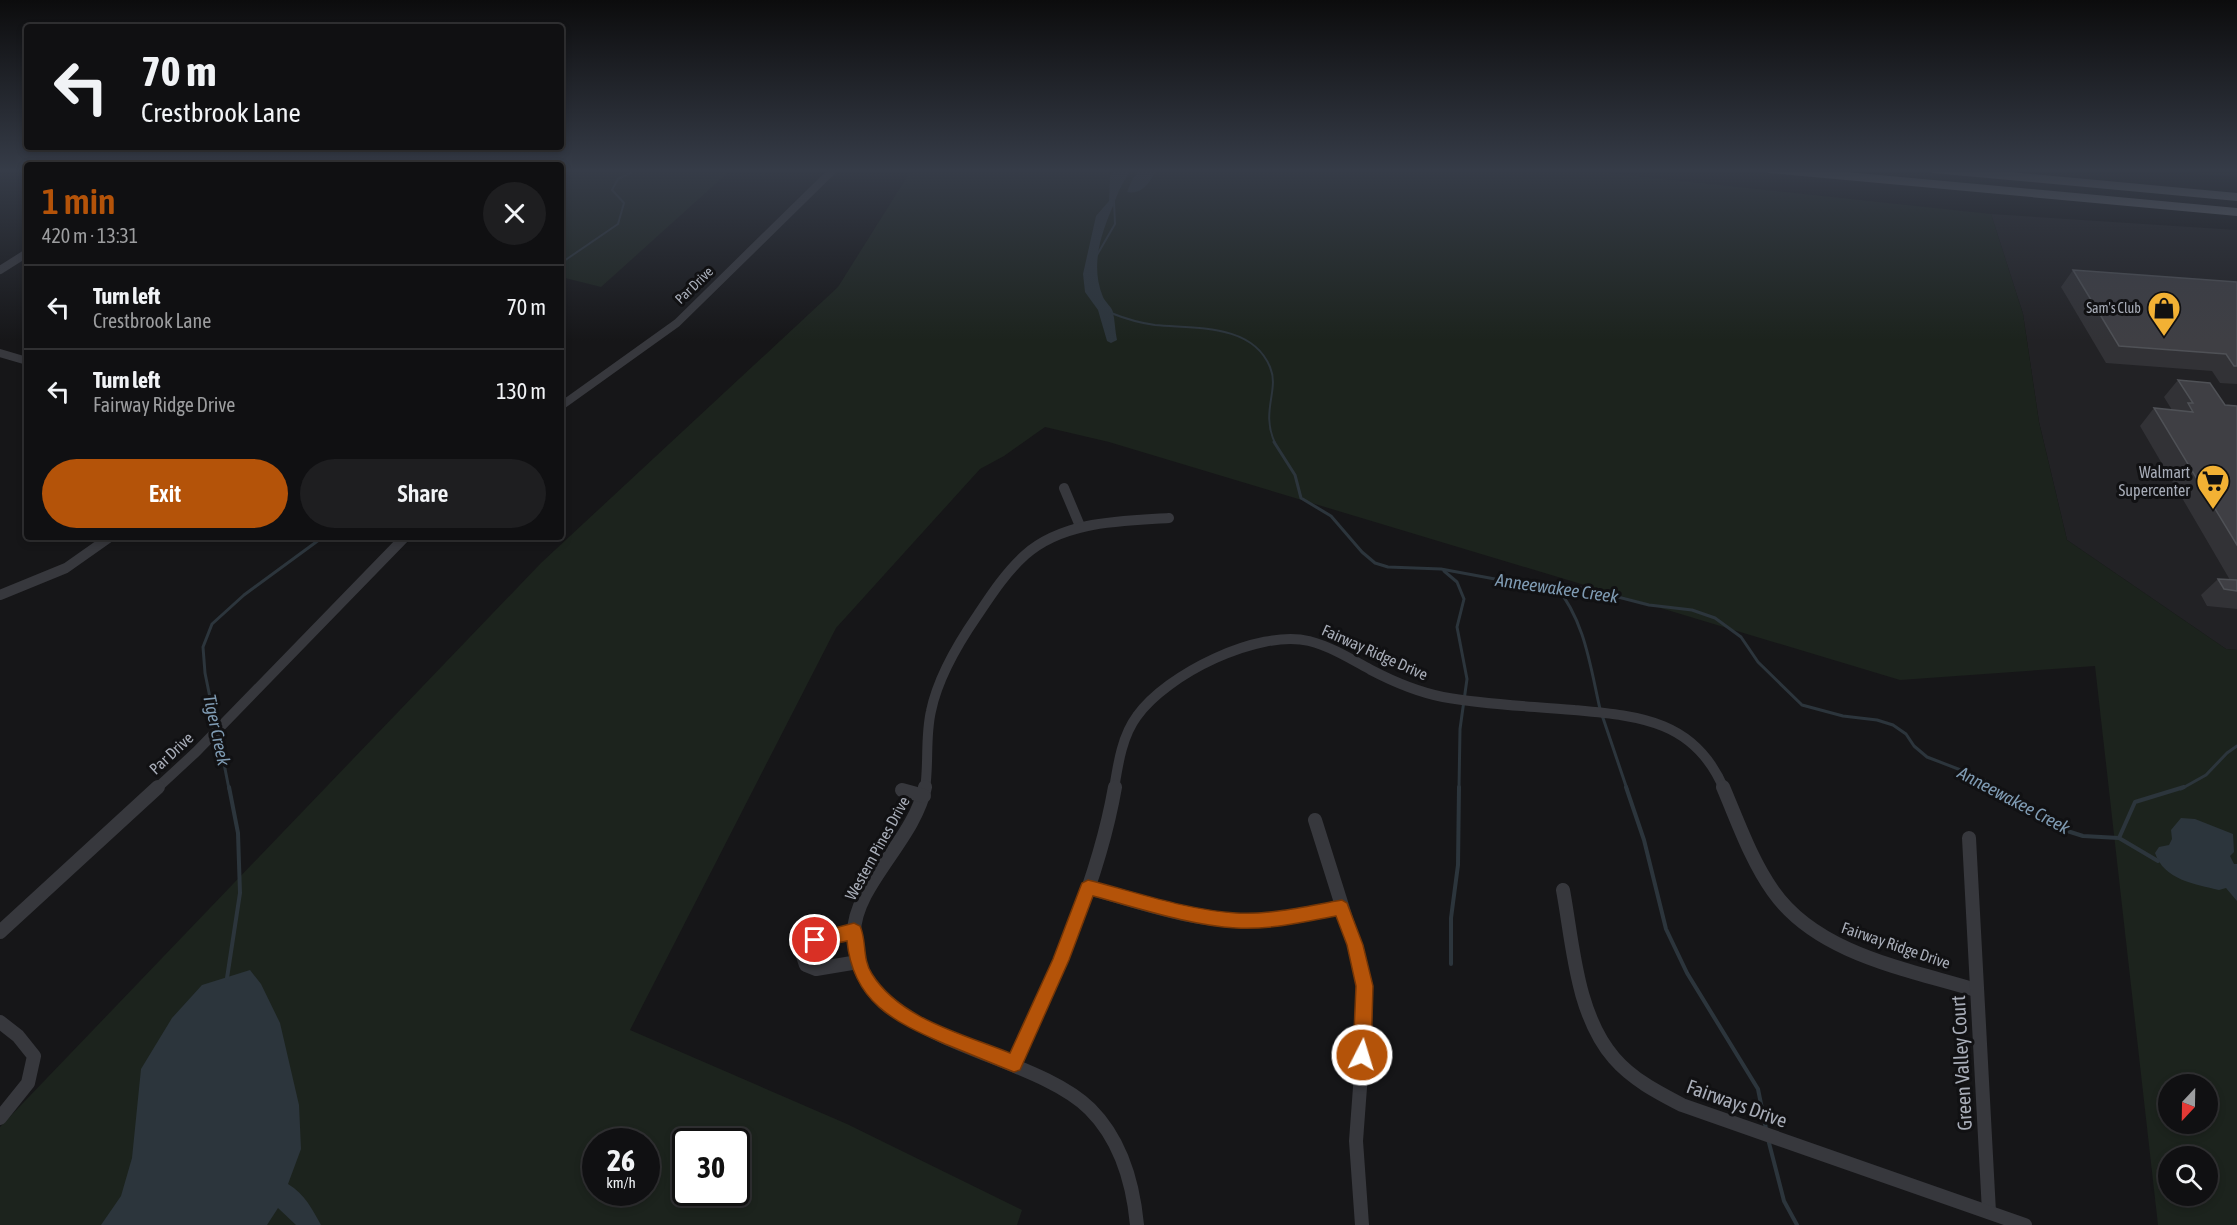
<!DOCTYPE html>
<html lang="en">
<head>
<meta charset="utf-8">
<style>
  body { margin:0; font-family:"Asap Condensed",sans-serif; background:#1e1e20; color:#f1f3f6; height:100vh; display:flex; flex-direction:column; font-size:22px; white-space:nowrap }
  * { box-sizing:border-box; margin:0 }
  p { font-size:20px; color:#9c9d9f }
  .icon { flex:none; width:33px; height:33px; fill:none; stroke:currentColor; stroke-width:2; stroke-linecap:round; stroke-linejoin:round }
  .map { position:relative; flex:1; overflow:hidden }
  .side { position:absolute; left:24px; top:162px; width:540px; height:378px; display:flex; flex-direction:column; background:#101012; border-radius:6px; box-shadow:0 3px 9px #0003,0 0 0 2px #303032 }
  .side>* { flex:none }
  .guide { position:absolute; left:24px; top:24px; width:540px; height:126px; border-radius:6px; box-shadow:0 3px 9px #0003,0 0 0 2px #303032; background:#101012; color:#f1f3f6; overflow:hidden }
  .needle { width:39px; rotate:202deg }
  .tools { position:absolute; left:2158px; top:1074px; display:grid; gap:12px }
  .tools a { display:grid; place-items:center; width:60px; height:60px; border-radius:50%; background:#101012; box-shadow:0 3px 9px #0003,0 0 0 2px #303032; font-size:30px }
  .speed { position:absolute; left:582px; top:1128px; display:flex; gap:12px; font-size:30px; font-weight:700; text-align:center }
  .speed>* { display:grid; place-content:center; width:78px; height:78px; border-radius:50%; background:#101012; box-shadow:0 3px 9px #0003,0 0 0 2px #303032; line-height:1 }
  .speed small { font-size:15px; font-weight:400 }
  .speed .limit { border:3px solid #111; border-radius:9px; background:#fff; color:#111 }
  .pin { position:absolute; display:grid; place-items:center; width:51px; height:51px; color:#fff; margin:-26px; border:3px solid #fff; border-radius:50%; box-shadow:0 2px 6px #0007 }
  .me { position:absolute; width:66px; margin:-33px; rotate:5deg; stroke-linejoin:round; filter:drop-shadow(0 0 4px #0008) }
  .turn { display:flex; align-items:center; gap:21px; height:126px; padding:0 18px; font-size:27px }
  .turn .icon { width:78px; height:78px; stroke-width:2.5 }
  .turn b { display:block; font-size:42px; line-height:51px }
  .round { display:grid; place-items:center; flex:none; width:63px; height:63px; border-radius:32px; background:#1e1e20 }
  .headline { display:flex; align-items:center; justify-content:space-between; height:102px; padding:0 18px }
  h1 { font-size:36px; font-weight:600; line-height:45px; color:#b45309 }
  .primary-button { display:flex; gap:12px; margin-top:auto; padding:12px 18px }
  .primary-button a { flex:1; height:69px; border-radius:36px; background:#b45309; color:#fff; font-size:24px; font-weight:600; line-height:69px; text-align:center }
  .primary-button a+a { background:#1e1e20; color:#f1f3f6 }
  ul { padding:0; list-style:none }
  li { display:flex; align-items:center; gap:18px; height:84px; padding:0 18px; border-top:2px solid #303032 }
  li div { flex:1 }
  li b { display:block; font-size:22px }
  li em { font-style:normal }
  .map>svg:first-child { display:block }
  .built { fill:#222225 }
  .green { fill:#1c231d; fill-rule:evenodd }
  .water { fill:#2c353c }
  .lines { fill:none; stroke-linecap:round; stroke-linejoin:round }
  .stream-far2 { stroke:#2c353c; stroke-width:2 }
  .stream-far1 { stroke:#2c353c; stroke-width:3 }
  .stream { stroke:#2c353c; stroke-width:4 }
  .street-far2 { stroke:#37383d; stroke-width:8 }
  .street-far1 { stroke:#37383d; stroke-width:10 }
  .street { stroke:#37383d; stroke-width:14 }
  .highway { fill:#63666e; fill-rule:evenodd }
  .wall { fill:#323236 }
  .building { fill:#3f3f44; stroke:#4f5156; stroke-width:1.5 }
  .route { fill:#b45309; stroke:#753606; stroke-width:1.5 }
  .labels { text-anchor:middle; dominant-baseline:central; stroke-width:6; stroke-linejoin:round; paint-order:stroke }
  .far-street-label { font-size:14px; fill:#a8adb8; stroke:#111113 }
  .far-poi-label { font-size:14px; fill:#a8adb8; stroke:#111113; text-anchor:end }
  .poi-label { font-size:16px; fill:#a8adb8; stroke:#111113; text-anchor:end }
  .street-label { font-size:16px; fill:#a8adb8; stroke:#111113 }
  .water-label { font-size:18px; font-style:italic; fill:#7f9bb3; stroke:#111113 }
  .near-street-label { font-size:20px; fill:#a8adb8; stroke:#111113 }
</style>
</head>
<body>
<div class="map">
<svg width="2237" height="1225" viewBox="0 0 2237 1225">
  <rect width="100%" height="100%" fill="#161618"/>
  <g class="built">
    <path d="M 2139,169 L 2237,169 L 2237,177 Z"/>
    <path d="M 1991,214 L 2237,230 L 2237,650 L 2226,649 L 2067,540 L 2039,422 L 2023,314 Z"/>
  </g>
  <g class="green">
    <path d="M 561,169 L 732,169 L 601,287 L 561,277 Z"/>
    <path d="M 912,169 L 1569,169 L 1991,214 L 2023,314 L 2039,422 L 2067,540 L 2226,649 L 2237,650 L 2237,1225 L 2158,1225 L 2095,666 L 1900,680 L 1109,442 L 1045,427 L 1004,456 L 980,469 L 836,628 L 630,1030 L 847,1124 L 1022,1210 L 1017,1225 L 0,1225 L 0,1127 L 541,563 L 838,287 ZM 2169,1084 L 2208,1084 L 2208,1124 L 2169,1124 ZM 596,1142 L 646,1142 L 646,1192 L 596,1192 ZM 686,1142 L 736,1142 L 736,1192 L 686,1192 ZM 2169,1156 L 2208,1156 L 2208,1196 L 2169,1196 Z"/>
  </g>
  <g class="water">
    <path d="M 1117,169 L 1133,169 C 1123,179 1118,193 1113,206 C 1101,234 1090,266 1103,297 C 1105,302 1111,306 1113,312 C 1115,321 1115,331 1117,340 L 1111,343 L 1107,341 L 1098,310 L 1085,292 L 1083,274 L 1096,216 L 1109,201 L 1110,176 Z"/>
    <path d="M 1141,169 L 1156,169 C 1151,182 1142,195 1127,192 L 1133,178 Z"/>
    <path d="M 2181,818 L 2195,819 L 2233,834 L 2234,852 L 2230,856 L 2234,864 L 2237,864 L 2237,901 L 2226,888 L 2219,890 C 2195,884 2164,880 2155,853 L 2159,847 L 2169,845 L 2172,839 L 2171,830 Z"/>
    <path d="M 250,970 L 261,984 L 280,1023 L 299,1105 L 301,1149 L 288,1184 C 305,1194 312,1209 321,1225 L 296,1225 L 278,1208 L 267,1225 L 101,1225 L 121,1196 L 132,1158 L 141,1069 L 172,1018 L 202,985 Z"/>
  </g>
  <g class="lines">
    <g class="stream-far2">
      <path d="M 1097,255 L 1115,224 L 1114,201"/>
      <path d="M 561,263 L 618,224 L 624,203 L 612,190 L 618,179 L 639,169"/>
      <path d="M 1111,313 C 1126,319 1140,323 1155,325 C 1194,329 1252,323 1270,367 C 1280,390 1260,411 1275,443"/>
    </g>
    <g class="stream-far1">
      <path d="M 1274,442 L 1295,475 L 1301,498 L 1331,516 L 1362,552 L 1375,563 L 1388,567 L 1441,569 L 1522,584 L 1554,584 L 1587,589 L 1649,605 L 1692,610 L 1715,618 L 1741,637 L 1758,662 L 1802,705 L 1843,716 L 1877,720 L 1893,725 L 1906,734 L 1914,746 L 1927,757 L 1979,777 L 1997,789"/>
      <path d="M 1444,571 L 1457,582 L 1464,599 L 1457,627 L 1467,679 L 1460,729 L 1459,789"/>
      <path d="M 1555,585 C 1585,621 1590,665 1600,709"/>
      <path d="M 1602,715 L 1627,789"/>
      <path d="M 216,727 L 205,673 L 203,647 L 212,624 L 244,595 L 323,537"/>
      <path d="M 218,733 L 229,789"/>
      <path d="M 2181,789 L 2206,775 L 2227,753 L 2237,746"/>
    </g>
    <g class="stream">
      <path d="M 1626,787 L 1644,840 L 1666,929 L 1687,973 L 1758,1089 L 1766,1129"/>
      <path d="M 1994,787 L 2061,829 L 2083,836 L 2119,838 L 2158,861"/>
      <path d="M 2119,838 L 2135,802 L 2184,787"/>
      <path d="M 1451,964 L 1451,918 L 1458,865 L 1459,787"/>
      <path d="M 227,978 L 240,893 L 238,833 L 229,787"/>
      <path d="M 1768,1139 L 1784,1201 L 1797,1225"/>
    </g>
    <g class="street-far2">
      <path d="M 0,270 L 27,253"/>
      <path d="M 0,353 L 27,361"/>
      <path d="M 561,406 L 677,323 L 834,169"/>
    </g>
    <g class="street-far1">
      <path d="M 1064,488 L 1080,526"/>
      <path d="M 0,595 L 66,568 L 110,537"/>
      <path d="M 156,789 L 196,752 L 405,537"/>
      <path d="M 925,789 C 929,763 925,737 931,711 C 938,677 957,645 977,616 C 991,595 1006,572 1025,555 C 1063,521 1121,521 1169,518"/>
      <path d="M 1114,789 C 1118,764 1122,736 1137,716 C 1167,674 1258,629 1309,641 C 1332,647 1351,659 1371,670 C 1394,682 1418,692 1443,697 C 1486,705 1530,706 1574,710 C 1639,716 1695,720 1724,789"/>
    </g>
    <g class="street">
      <path d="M 925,787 C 915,839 854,886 854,933 C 854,1042 1028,1048 1090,1109 C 1121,1140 1133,1182 1137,1225"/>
      <path d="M 1723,787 C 1738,822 1751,860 1773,891 C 1817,954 1907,969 1976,990"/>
      <path d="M 902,790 L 924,796"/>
      <path d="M 1315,820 L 1361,966 L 1366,1007 L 1356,1141 L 1362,1225"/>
      <path d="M 1969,838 L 1989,1212"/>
      <path d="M 1088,888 C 1141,902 1195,923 1251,921 C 1281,920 1312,913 1342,908"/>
      <path d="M 1563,890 C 1573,944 1576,1014 1614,1058 C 1632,1079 1657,1092 1682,1105 L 2025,1225"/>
      <path d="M 854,931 C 835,936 813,936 803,956 L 806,965 L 816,969 L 858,962"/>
      <path d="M 0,932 L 158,787"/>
      <path d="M 0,1022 L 18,1036 L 34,1056 L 28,1083 L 0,1118"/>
      <path d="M 1014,1063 C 1055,975 1098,884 1115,787"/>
    </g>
    <g class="highway">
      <path d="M 1762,169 L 1814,169 L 2237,208 L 2237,216 L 1769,173 Z"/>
      <path d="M 1926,169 L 1978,169 L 2237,193 L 2237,201 L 1933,173 Z"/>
    </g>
  </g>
  <g class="wall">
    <path d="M 2073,270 L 2237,282 L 2237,384 L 2220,383 L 2212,371 L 2106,363 L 2061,287 Z"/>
    <path d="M 2178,380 L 2225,405 L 2237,406 L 2237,609 L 2207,606 L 2201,595 L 2218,579 L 2230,580 L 2140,426 L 2154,408 L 2172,410 L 2164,397 Z"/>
  </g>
  <g class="building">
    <path d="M 2073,270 L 2237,282 L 2237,366 L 2234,366 L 2226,354 L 2119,346 Z"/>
    <path d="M 2178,380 L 2210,383 L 2225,405 L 2237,406 L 2237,545 L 2154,408 L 2193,412 L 2188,403 L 2193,403 Z"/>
    <path d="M 2218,579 L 2237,580 L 2237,591 L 2224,589 Z"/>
  </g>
  <linearGradient id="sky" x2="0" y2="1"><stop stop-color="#0c0c0d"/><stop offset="0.5" stop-color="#363c48"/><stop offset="1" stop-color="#363c48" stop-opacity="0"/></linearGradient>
  <rect width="2237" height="341" fill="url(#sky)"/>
  <path class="route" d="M 1088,880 C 1136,892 1187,910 1236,913 C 1271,915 1307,906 1342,900 L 1347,903 L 1363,945 L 1373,986 L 1371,1055 L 1368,1062 L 1362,1064 L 1356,1062 L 1353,1055 L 1356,986 L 1347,945 L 1336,916 C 1304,922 1270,930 1236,928 C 1188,925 1139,908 1093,896 L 1069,960 L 1020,1070 L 1014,1072 C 991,1063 968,1053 945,1044 C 894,1022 853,1002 847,941 L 815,948 L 810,946 L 807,940 L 810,935 L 815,933 L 854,923 L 860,926 C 867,941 862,959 872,974 C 900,1019 963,1034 1010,1053 L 1053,959 L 1080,888 L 1082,883 Z"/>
  <defs>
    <symbol id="shop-pin" viewBox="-11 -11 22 30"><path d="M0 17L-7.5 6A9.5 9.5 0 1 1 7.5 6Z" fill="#f2b134" stroke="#111113"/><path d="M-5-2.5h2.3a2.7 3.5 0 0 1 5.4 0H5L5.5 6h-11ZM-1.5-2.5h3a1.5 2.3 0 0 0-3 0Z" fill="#111"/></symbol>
    <symbol id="supermarket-pin" viewBox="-11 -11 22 30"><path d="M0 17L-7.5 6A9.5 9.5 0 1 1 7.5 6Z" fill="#f2b134" stroke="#111113"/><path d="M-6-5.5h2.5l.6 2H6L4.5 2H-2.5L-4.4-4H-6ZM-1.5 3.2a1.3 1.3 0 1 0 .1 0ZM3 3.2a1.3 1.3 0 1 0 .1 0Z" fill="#111"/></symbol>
  </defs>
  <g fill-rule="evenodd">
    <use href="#shop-pin" x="2145" y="289" width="38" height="52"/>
    <use href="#supermarket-pin" x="2194" y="462" width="38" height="52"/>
  </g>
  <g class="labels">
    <g class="far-street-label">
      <text transform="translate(694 285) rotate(-44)">Par Drive</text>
    </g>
    <g class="far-poi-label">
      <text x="2141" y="308">Sam's Club</text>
    </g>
    <g class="poi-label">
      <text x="2190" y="472">Walmart<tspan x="2190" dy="18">Supercenter</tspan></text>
    </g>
    <g class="street-label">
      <text transform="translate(1375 652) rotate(24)">Fairway Ridge Drive</text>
      <text transform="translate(171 753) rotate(-43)">Par Drive</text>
      <text transform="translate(877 848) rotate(-61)">Western Pines Drive</text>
      <text transform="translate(1896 945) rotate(19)">Fairway Ridge Drive</text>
    </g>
    <g class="water-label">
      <text transform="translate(1557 588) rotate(8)">Anneewakee Creek</text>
      <text transform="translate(217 730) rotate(78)">Tiger Creek</text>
      <text transform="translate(2014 800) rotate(28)">Anneewakee Creek</text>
    </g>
    <g class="near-street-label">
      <text transform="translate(1961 1063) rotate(-93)">Green Valley Court</text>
      <text transform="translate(1737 1103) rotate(20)">Fairways Drive</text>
    </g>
  </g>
</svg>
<div class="tools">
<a><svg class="needle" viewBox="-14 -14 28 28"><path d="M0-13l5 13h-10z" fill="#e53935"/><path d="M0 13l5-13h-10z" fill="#9c9d9f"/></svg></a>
<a><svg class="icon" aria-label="search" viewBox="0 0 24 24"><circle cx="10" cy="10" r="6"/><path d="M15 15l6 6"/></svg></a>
</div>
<div class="speed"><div>26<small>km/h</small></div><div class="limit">30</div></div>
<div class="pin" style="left:815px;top:940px;background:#d93025"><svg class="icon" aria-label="arrive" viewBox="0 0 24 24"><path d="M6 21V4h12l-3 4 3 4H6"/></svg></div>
<svg class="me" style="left:1362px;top:1055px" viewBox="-20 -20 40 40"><circle r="17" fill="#b45309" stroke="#fff" stroke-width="3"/><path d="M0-11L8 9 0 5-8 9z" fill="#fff"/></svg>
<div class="guide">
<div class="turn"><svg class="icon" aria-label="left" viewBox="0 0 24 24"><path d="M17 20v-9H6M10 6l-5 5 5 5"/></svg><div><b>70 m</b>Crestbrook Lane</div></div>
</div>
<section class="side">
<div class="headline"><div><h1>1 min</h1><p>420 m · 13:31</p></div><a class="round"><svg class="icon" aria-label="close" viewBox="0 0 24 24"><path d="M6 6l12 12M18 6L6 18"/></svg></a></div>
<ul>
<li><svg class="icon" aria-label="left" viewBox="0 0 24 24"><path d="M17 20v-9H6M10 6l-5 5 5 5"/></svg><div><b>Turn left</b><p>Crestbrook Lane</p></div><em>70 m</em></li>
<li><svg class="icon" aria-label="left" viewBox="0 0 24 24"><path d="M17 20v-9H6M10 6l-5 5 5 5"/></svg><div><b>Turn left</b><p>Fairway Ridge Drive</p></div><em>130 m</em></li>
</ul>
<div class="primary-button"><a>Exit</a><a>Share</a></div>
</section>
</div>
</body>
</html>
